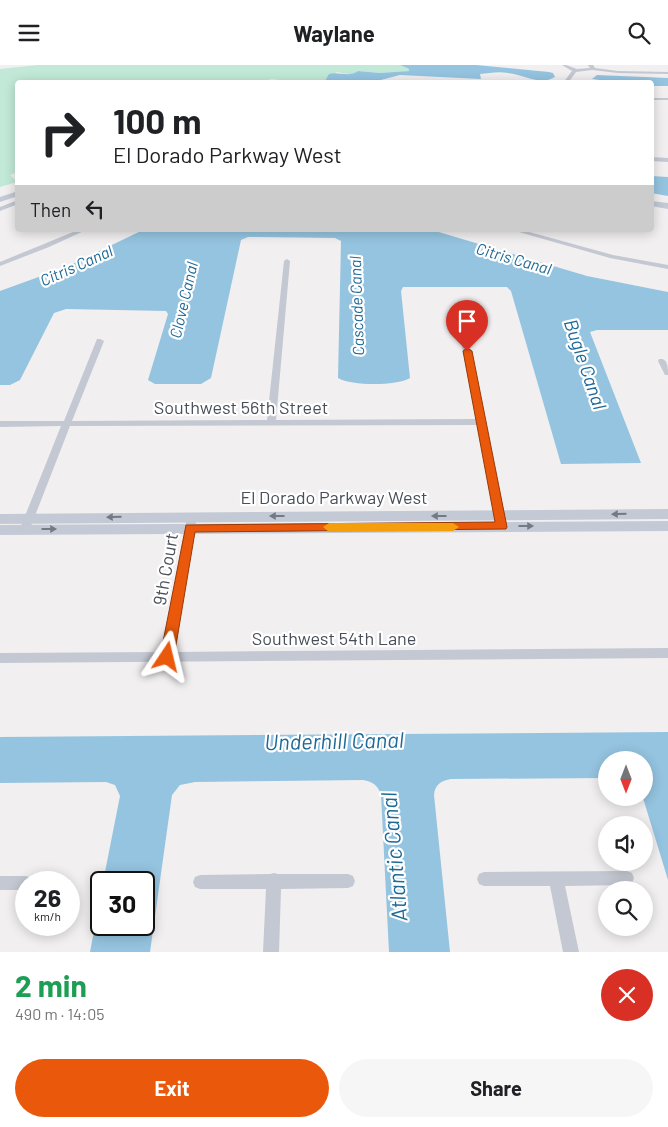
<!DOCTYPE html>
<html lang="en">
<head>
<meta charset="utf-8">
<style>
  body { margin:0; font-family:Barlow,sans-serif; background:#f6f6f6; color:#202124; height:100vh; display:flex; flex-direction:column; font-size:19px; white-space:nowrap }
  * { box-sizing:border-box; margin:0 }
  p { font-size:16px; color:#757577 }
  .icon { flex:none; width:28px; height:28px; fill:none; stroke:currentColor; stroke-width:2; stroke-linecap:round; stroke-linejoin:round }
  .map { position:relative; height:887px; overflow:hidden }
  .drawer { display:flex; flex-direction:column; background:#fff; flex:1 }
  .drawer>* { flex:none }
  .guide { position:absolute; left:15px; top:15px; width:639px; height:152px; border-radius:5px; box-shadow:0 2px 12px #0003; background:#fff; color:#202124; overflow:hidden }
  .needle { width:32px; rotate:180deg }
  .controls { position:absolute; left:598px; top:686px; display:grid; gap:10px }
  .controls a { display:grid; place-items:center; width:55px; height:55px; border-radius:50%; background:#fff; box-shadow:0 2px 12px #0003; font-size:25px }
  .speed { position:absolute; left:15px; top:806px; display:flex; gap:10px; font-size:25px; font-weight:700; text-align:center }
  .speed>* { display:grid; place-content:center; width:65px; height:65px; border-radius:50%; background:#fff; box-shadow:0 2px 12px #0003; line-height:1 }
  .speed small { font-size:12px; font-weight:400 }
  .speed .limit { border:2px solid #111; border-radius:8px; background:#fff; color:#111 }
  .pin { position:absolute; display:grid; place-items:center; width:42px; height:42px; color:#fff; margin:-51px -21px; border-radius:50% 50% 50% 0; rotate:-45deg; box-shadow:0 0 5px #0007 }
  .pin .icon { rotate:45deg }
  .me { position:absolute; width:55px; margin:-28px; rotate:10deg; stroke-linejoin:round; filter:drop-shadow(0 0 4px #0008) }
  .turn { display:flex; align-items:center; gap:18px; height:105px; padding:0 15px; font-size:22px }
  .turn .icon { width:65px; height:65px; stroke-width:2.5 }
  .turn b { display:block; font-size:35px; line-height:42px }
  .then { display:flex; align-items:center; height:48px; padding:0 15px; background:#0003; gap:10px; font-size:19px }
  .round { display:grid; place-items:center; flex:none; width:52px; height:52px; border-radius:26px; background:#f6f6f6 }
  .headline { display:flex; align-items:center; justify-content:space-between; height:85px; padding:0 15px }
  h1 { font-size:30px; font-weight:700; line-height:38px; color:#1e9e55 }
  .button { display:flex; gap:10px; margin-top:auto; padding:10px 15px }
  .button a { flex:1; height:58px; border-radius:30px; background:#ea580c; color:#fff; font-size:20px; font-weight:700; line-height:58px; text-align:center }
  .button a+a { background:#f6f6f6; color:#202124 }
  header { display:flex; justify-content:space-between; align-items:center; height:65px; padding:0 15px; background:#fff; font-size:22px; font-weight:700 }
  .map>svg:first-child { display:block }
  .green { fill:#c2e9d8 }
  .water { fill:#95c4e0 }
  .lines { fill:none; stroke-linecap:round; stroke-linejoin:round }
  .street { fill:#c4c8d2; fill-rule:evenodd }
  .secondary { fill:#c3c9d5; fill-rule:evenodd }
  .oneway { fill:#747a84 }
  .route { fill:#ea580c; stroke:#983908 }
  .slow { fill:#f59e0b }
  .labels { text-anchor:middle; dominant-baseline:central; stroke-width:4.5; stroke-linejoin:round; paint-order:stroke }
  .far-water-label { font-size:16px; font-style:italic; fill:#1e6997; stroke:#fff }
  .street-label { font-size:18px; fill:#494f59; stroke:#fff }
  .water-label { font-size:19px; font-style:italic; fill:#1e6997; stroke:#fff }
  .near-water-label { font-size:22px; font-style:italic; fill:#1e6997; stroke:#fff }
</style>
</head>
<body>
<header><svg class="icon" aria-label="menu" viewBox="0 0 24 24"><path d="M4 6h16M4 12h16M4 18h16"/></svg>Waylane<svg class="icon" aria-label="search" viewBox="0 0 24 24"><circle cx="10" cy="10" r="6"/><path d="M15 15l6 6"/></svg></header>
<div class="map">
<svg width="668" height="887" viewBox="0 0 668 887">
  <rect width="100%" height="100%" fill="#f1efef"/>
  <path class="green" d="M 38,0 L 400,0 L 409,4 L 409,6 L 380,8 L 358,6 L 353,10 L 337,7 L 325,16 L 327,18 L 297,17 L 271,14 L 260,18 L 18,18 L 17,107 L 10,110 L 17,117 L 0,122 L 0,4 Z"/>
  <g class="water">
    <path d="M 400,0 L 476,0 L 549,7 L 553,8 L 555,12 C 540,21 525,10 508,8 C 499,6 489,8 480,9 L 481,14 L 400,10 L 373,17 L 327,18 L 325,16 L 329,9 C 339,6 349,13 358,6 L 380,8 L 409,6 L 409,4 Z"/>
    <path d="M 597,10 L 668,13 L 668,21 L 651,21 L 651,18 L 615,17 L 592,14 Z"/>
    <path d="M 651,111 L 668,112 L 668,131 L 651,128 Z"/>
    <path d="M 143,165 L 432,165 L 587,211 L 668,227 L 668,265 L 597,265 L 590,267 L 641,398 L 561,399 L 511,226 L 507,222 L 403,222 L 401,226 L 410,313 C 396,321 352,321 338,313 L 341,176 L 335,173 L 248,172 L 241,175 L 211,313 L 201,319 L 155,319 L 148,315 L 168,249 L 166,246 L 66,244 L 54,248 L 20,315 L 10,320 L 0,320 L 0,226 L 66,202 Z"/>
    <path d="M 668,667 L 668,815 L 643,733 L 644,695 L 606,695 L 606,713 L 451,714 C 441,716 435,719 434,730 L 450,887 L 389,887 L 381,730 C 378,720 373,717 363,715 L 195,717 L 180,720 L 172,730 L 150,887 L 90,887 L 101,828 L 101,860 L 144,860 L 144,818 L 103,817 L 120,731 L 115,720 L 106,717 L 0,718 L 0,672 Z"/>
  </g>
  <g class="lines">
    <g class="street">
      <path d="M 562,0 L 566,0 L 577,4 L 590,3 L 588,0 L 593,0 L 595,3 L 618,6 L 668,7 L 668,9 L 618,8 L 592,5 L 576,7 L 568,18 L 563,18 L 572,6 Z"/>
      <rect x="651" y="33" width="17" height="2"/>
      <path d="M 651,92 L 668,93 L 668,97 L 651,96 Z"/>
      <path d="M 18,135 L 18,139 L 0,146 L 0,142 Z"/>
      <path d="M 78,165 L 86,165 L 49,182 L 0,201 L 0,197 Z"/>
      <path d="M 512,165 L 522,165 L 613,190 L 668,200 L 668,204 L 610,193 Z"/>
      <path d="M 287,194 L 290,196 L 276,355 L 476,354 L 456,250 L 460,248 L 463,248 L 507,461 L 506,464 L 502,465 L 497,461 L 477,360 L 70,361 L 31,461 L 26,465 L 22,464 L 21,461 L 61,361 L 0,362 L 0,356 L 64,356 L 97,274 L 100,274 L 104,276 L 72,356 L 267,355 L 284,196 Z"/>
      <path d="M 659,294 L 662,294 C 668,295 668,304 668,310 L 665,310 L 658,296 Z"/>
      <path d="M 191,453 L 196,457 L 174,587 L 668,583 L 668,593 L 0,598 L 0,588 L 162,587 L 186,457 Z"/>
      <path d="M 627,806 L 632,808 L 634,813 L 632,818 L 627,820 L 565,821 L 579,887 L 563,887 L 550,821 L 484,821 L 479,819 L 477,814 L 479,809 L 484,807 Z"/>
      <path d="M 274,808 L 278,809 L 348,809 L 353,811 L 355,816 L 353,821 L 348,823 L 281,824 L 279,887 L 263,887 L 266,824 L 200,824 L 195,822 L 193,817 L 195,812 L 200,810 L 270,809 Z"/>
      <path d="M 0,811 L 26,811 L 31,813 L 33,818 L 26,818 L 26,825 L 0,825 Z"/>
    </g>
    <g class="secondary">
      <path d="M 18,126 L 18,131 L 0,137 L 0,132 Z"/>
      <path d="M 651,136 L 668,138 L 668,144 L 651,141 Z"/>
      <path d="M 668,444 L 668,454 L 0,459 L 0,449 Z"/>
      <path d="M 668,456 L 668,466 L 0,470 L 0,460 Z"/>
    </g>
  </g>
  <defs><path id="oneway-solid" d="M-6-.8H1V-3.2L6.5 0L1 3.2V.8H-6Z" transform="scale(1.25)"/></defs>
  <g class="oneway">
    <use href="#oneway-solid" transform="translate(619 449) rotate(179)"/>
    <use href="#oneway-solid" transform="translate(277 451) rotate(180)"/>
    <use href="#oneway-solid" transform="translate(439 451) rotate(180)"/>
    <use href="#oneway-solid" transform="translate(114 452) rotate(179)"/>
    <use href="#oneway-solid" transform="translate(526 461)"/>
    <use href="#oneway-solid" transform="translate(49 464)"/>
  </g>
  <path class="route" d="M 467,283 L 472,286 L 507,462 L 506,464 L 195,467 L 174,592 L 172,596 L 167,597 L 162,596 L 160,592 L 186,460 L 495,457 L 463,286 Z"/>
  <path class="slow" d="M 329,458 L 453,458 L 459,462 L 453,466 L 329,467 L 323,462 Z"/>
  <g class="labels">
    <g class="far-water-label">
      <text transform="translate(514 193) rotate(16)">Citris Canal</text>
      <text transform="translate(76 200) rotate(-24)">Citris Canal</text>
      <text transform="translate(183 235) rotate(-77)">Clove Canal</text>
      <text transform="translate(356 241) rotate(-92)">Cascade Canal</text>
    </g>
    <g class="street-label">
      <text x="241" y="342">Southwest 56th Street</text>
      <text x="334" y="432">El Dorado Parkway West</text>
      <text transform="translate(165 504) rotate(-80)">9th Court</text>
      <text x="334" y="573">Southwest 54th Lane</text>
    </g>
    <g class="water-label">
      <text transform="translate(586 299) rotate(71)">Bugle Canal</text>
    </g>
    <g class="near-water-label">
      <text transform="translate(334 675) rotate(-1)">Underhill Canal</text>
      <text transform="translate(393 792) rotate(-95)">Atlantic Canal</text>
    </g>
  </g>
</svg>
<div class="controls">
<a><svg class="needle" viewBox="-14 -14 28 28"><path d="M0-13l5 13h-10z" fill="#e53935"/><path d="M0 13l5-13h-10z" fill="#757577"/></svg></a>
<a><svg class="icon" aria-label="sound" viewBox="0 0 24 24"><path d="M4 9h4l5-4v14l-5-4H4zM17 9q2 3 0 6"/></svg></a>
<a><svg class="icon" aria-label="search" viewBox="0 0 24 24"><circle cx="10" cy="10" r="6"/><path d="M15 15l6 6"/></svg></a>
</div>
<div class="speed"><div>26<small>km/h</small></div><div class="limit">30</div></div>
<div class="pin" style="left:467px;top:286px;background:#d93025"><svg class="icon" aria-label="arrive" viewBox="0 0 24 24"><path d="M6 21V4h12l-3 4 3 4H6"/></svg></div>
<svg class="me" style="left:167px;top:592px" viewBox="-20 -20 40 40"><path d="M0-17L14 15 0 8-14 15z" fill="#ea580c" stroke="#fff" stroke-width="4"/></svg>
<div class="guide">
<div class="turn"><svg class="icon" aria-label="right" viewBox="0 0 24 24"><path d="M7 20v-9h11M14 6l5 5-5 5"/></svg><div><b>100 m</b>El Dorado Parkway West</div></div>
<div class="then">Then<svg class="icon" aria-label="left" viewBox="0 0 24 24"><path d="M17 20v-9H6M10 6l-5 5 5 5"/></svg></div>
</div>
</div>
<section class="drawer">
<div class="headline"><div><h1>2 min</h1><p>490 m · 14:05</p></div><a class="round" style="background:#d93025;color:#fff"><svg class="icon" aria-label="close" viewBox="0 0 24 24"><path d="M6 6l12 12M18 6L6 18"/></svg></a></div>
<div class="button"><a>Exit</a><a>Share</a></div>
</section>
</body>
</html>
